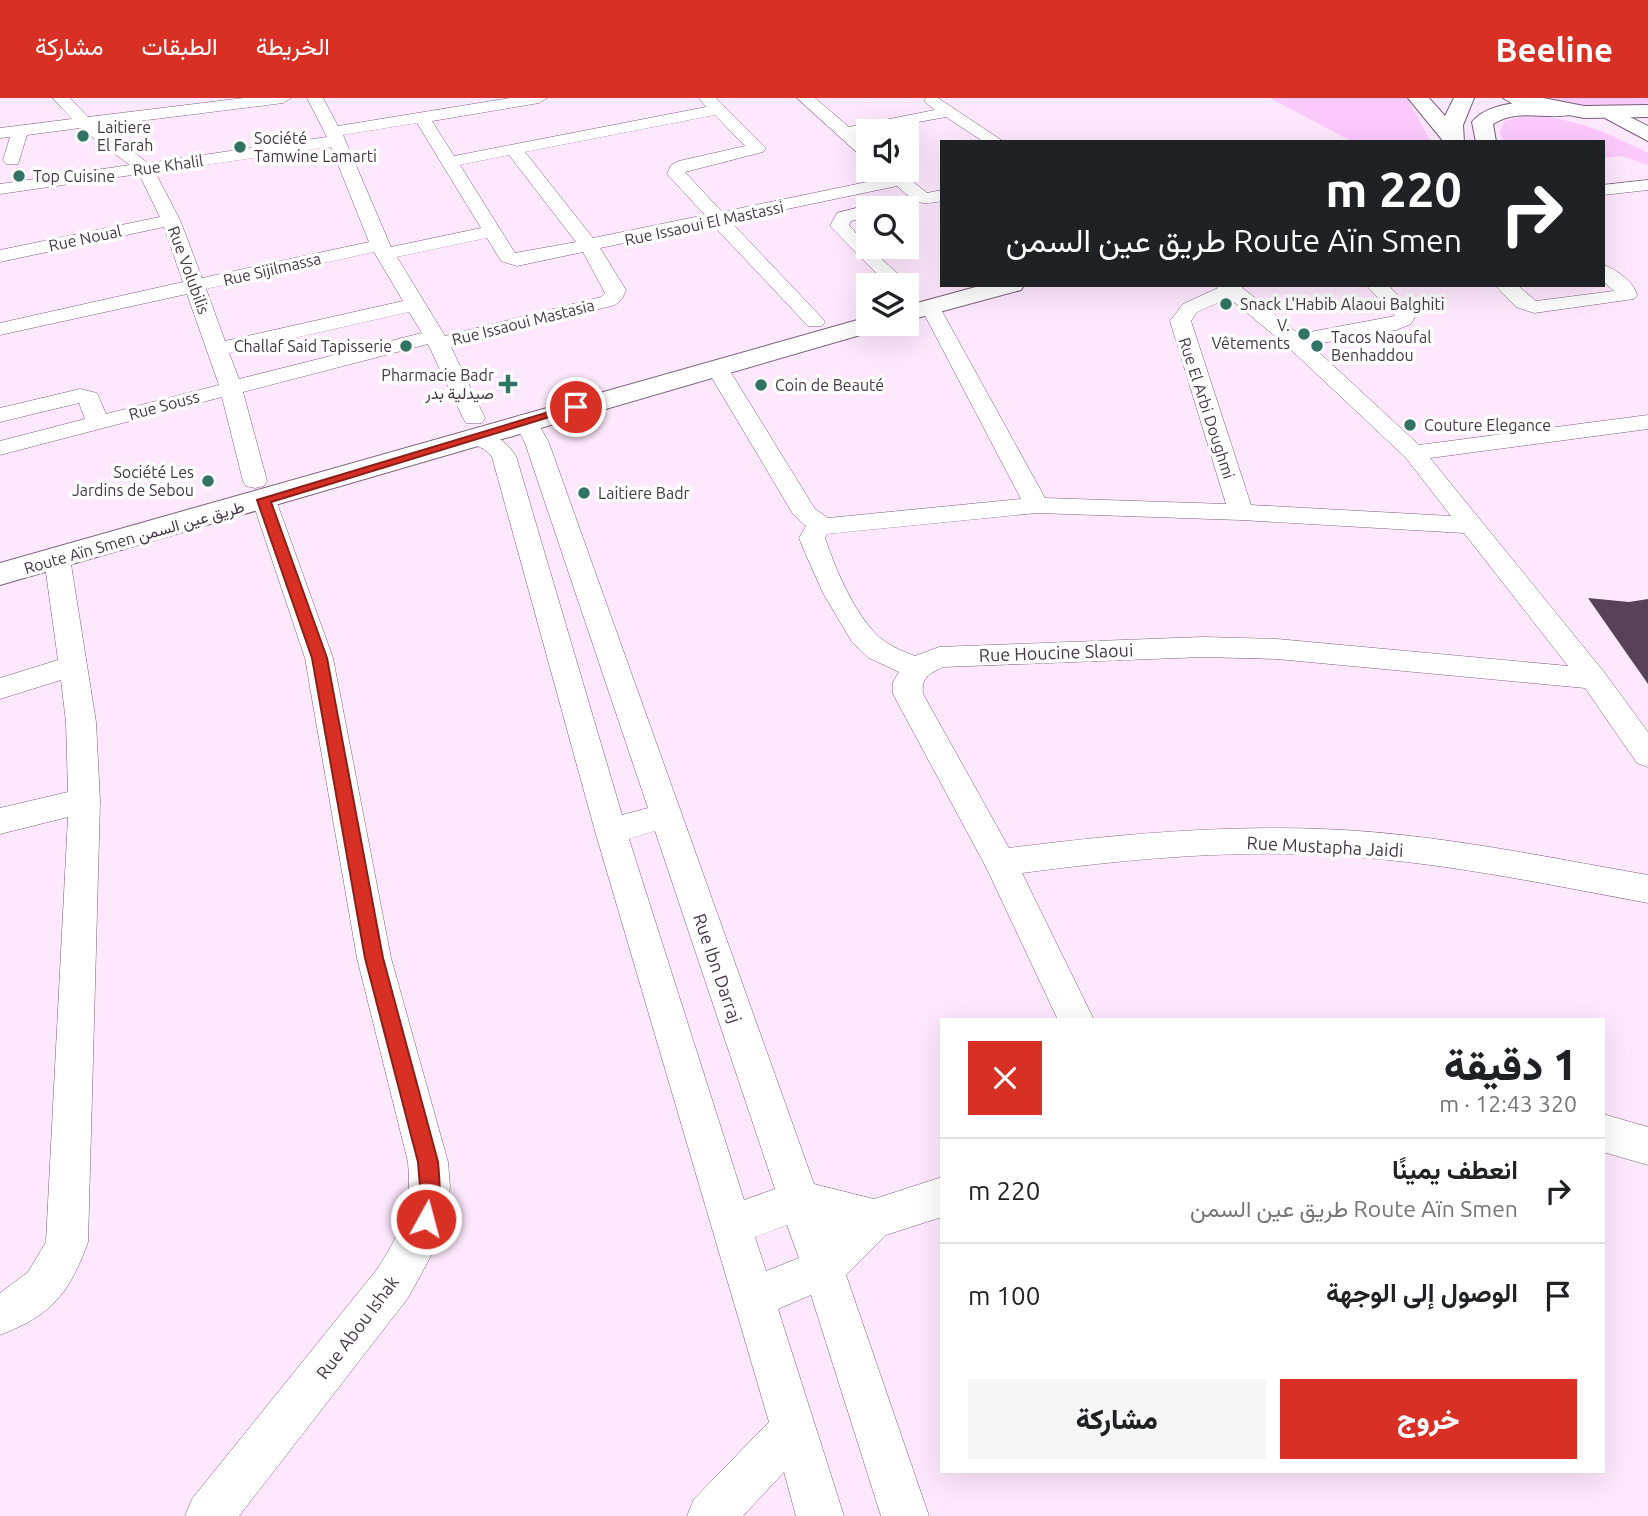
<!DOCTYPE html>
<html lang="ar">
<head>
<meta charset="utf-8">
<style>
  body { margin:0; font-family:Ubuntu,Vazirmatn,sans-serif; background:#f6f6f6; color:#202124; direction:rtl; height:100vh; display:flex; flex-direction:column; font-size:26px; white-space:nowrap }
  * { box-sizing:border-box; margin:0 }
  p { font-size:23px; color:#757577 }
  .icon { flex:none; width:38px; height:38px; fill:none; stroke:currentColor; stroke-width:2; stroke-linecap:round; stroke-linejoin:round }
  .map { position:relative; flex:1; overflow:hidden; direction:ltr }
  .side { position:absolute; left:940px; top:920px; width:665px; height:455px; display:flex; flex-direction:column; background:#fff; border-radius:0px; box-shadow:0 7px 28px #0002; direction:rtl }
  .side>* { flex:none }
  .banner { position:absolute; left:940px; top:42px; width:665px; height:147px; border-radius:0px; box-shadow:0 7px 28px #0002; direction:rtl; background:#202124; color:#fff; overflow:hidden }
  .tools { position:absolute; left:856px; top:21px; display:grid; gap:14px }
  .tools a { display:grid; place-items:center; width:63px; height:63px; border-radius:0px; background:#fff; box-shadow:0 7px 28px #0002; font-size:35px }
  .pin { position:absolute; display:grid; place-items:center; width:60px; height:60px; color:#fff; margin:-30px; border:4px solid #fff; border-radius:50%; box-shadow:0 2px 7px #0007 }
  .me { position:absolute; width:77px; margin:-38px; rotate:7deg; stroke-linejoin:round; filter:drop-shadow(0 0 5px #0008) }
  .turn { display:flex; align-items:center; gap:24px; height:147px; padding:0 28px; font-size:32px }
  .turn .icon { width:91px; height:91px; stroke-width:2.5 }
  .turn b { display:block; font-size:49px; line-height:60px }
  .round { display:grid; place-items:center; flex:none; width:74px; height:74px; border-radius:0px; background:#f6f6f6 }
  .overview { display:flex; align-items:center; justify-content:space-between; height:119px; padding:0 28px }
  h1 { font-size:42px; font-weight:800; line-height:52px }
  .action { display:flex; gap:14px; margin-top:auto; padding:14px 28px }
  .action a { flex:1; height:80px; border-radius:0px; background:#d93025; color:#fff; font-size:28px; font-weight:800; line-height:80px; text-align:center }
  .action a+a { background:#f6f6f6; color:#202124 }
  ul { padding:0; list-style:none }
  li { display:flex; align-items:center; gap:21px; height:105px; padding:0 28px; border-top:2px solid #e0e0e0 }
  li div { flex:1 }
  li b { display:block; font-size:26px }
  li em { font-style:normal }
  header { display:flex; align-items:center; gap:42px; box-sizing:border-box; height:98px; padding:0 35px; background:#d93025; color:#fff }
  header strong { font-size:33px }
  nav { display:flex; gap:38px; margin-inline-start:auto; font-size:24px }
  .map>svg:first-child { display:block }
  .green { fill:#fcc9fd }
  .building { fill:#594259 }
  .lines { fill:none; stroke-linecap:round; stroke-linejoin:round }
  .street-casing { stroke:#786078; stroke-width:1 }
  .secondary-casing { stroke:#786078; stroke-width:2 }
  .highway-casing { stroke:#786078; stroke-width:2 }
  .street { fill:#fff; fill-rule:evenodd }
  .secondary { fill:#fff; fill-rule:evenodd }
  .highway { fill:#fff; fill-rule:evenodd }
  .route { fill:#d93025; stroke:#8d1f18; stroke-width:2 }
  .poi-dot { fill:#317364; stroke:#fff; stroke-width:2.5 }
  .labels { text-anchor:middle; dominant-baseline:central; stroke-width:7; stroke-linejoin:round; paint-order:stroke }
  .far-poi-label { font-size:16px; fill:#443944; stroke:#fff; text-anchor:start }
  .far-street-label { font-size:16px; fill:#443944; stroke:#fff }
  .street-label { font-size:18px; fill:#443944; stroke:#fff }
</style>
</head>
<body>
<header>
<strong>Beeline</strong>
<nav><a>الخريطة</a><a>الطبقات</a><a>مشاركة</a></nav>
</header>
<div class="map">
<svg width="1648" height="1418" viewBox="0 0 1648 1418">
  <rect width="100%" height="100%" fill="#fee8fe"/>
  <g class="green">
    <path d="M 1270,0 L 1407,0 L 1431,44 L 1353,44 Z"/>
    <path d="M 1532,0 L 1648,0 L 1648,5 C 1611,18 1569,7 1532,0 Z"/>
    <path d="M 1533,16 C 1582,24 1604,33 1648,55 L 1648,67 L 1621,58 L 1603,60 L 1603,44 L 1504,44 L 1500,34 L 1504,23 Z"/>
  </g>
  <path class="building" d="M 1588,500 L 1629,504 L 1648,501 L 1648,586 Z"/>
  <g class="lines">
    <defs>
      <g id="street">
        <path d="M 53,0 L 70,0 L 88,19 L 244,0 L 291,0 L 283,5 L 99,28 L 148,65 L 327,39 L 307,0 L 323,0 L 338,28 L 510,0 L 547,0 L 539,5 L 432,23 L 454,58 L 706,9 L 699,0 L 716,0 L 766,50 L 763,54 L 685,74 L 722,114 L 886,80 L 879,72 L 898,72 L 927,95 L 942,92 L 942,103 C 916,108 915,104 897,88 L 730,123 L 822,220 L 825,224 L 822,228 L 808,228 L 713,127 L 600,150 L 626,192 L 622,201 L 615,207 L 451,249 L 485,320 L 482,325 L 466,325 L 463,320 L 428,246 L 243,294 L 267,383 L 264,388 L 255,390 L 246,388 L 243,383 L 222,299 L 0,357 L 0,343 L 85,321 L 79,305 L 0,324 L 0,310 L 80,291 L 97,295 L 106,316 L 219,287 L 187,196 L 0,237 L 0,225 L 183,184 L 164,129 L 0,164 L 0,152 L 160,119 L 139,76 L 0,96 L 0,86 L 130,67 L 80,30 L 27,37 L 18,66 L 6,66 L 3,62 L 10,39 L 0,40 L 0,30 L 72,21 ZM 715,17 L 745,48 L 679,63 L 671,67 L 667,76 L 705,117 L 593,140 L 525,54 ZM 417,25 L 481,130 L 391,149 L 343,37 ZM 331,49 L 369,144 L 202,180 L 180,122 L 155,74 ZM 509,57 L 576,144 L 515,155 L 460,67 ZM 487,140 L 501,163 L 517,168 L 583,154 L 605,195 L 601,199 L 445,238 L 397,159 ZM 374,154 L 403,203 L 225,243 L 206,191 ZM 409,214 L 422,235 L 239,281 L 229,255 Z"/>
        <path d="M 797,0 L 815,0 L 849,29 L 935,12 L 924,3 L 926,0 L 938,0 L 1004,44 L 984,44 L 946,19 L 868,33 L 858,38 L 868,46 L 868,60 L 862,59 Z"/>
        <path d="M 1648,82 L 1648,92 L 1603,97 L 1603,87 Z"/>
        <path d="M 868,107 L 875,110 L 868,110 L 868,119 L 851,123 L 849,127 L 868,149 L 906,183 L 909,187 L 906,191 L 906,187 L 888,187 L 830,128 L 837,115 Z"/>
        <path d="M 1603,167 C 1615,170 1635,185 1637,197 L 1634,201 L 1534,215 L 1516,209 L 1495,187 L 1517,187 L 1536,203 L 1614,193 L 1603,183 Z"/>
        <path d="M 1216,187 L 1239,187 L 1299,236 L 1395,218 L 1366,187 L 1388,187 L 1416,217 L 1411,226 L 1396,232 L 1311,247 L 1419,347 L 1648,317 L 1648,331 L 1430,360 L 1604,574 L 1648,634 L 1648,669 L 1637,665 L 1585,590 L 1277,561 L 1203,559 L 943,569 C 929,576 921,579 923,596 L 1009,750 C 1112,737 1217,727 1322,731 C 1432,735 1540,758 1648,777 L 1648,805 C 1540,785 1433,762 1323,757 C 1222,752 1121,762 1022,775 L 1094,922 L 1058,922 L 986,769 L 893,596 L 893,584 L 899,574 L 869,560 L 852,544 L 823,495 L 803,450 L 799,440 L 806,428 L 793,416 L 706,270 L 709,265 L 725,265 L 815,411 L 828,420 L 1021,401 L 921,210 L 924,206 L 938,206 L 1045,400 L 1226,406 L 1170,223 L 1183,206 L 1218,190 ZM 1229,200 L 1287,248 L 1406,360 L 1451,418 L 1251,407 L 1191,223 L 1197,214 ZM 1037,415 L 1241,422 L 1464,435 L 1568,568 L 1277,541 L 1203,539 L 939,549 L 915,558 C 902,553 887,547 877,537 C 853,513 836,472 825,440 L 827,436 Z"/>
        <path d="M 526,316 L 534,318 L 549,345 L 814,1086 L 874,1101 L 942,1079 L 942,1119 L 886,1137 L 846,1177 L 929,1418 L 881,1418 L 811,1197 L 778,1211 L 844,1418 L 796,1418 L 784,1374 L 743,1418 L 687,1418 L 694,1401 L 769,1324 L 595,733 L 492,359 C 483,346 470,349 462,338 L 466,333 C 487,328 504,341 516,358 L 622,717 L 648,710 L 525,345 L 514,323 L 518,318 ZM 655,733 L 775,1091 L 744,1102 L 629,741 ZM 787,1127 L 799,1160 L 766,1173 L 755,1139 Z"/>
        <path d="M 264,394 L 273,397 L 276,402 L 333,560 L 391,860 L 448,1064 L 450,1089 L 446,1121 L 432,1156 L 408,1200 L 239,1418 L 185,1418 L 192,1401 L 378,1170 C 403,1129 412,1114 408,1064 L 357,860 L 305,560 L 252,402 L 255,397 Z"/>
        <path d="M 57,452 L 66,454 L 70,460 L 96,624 L 100,703 L 88,1144 C 69,1196 52,1217 0,1237 L 0,1195 L 28,1174 L 46,1144 L 68,719 L 0,736 L 0,710 L 68,694 L 66,624 L 61,582 L 0,601 L 0,580 L 58,562 L 44,460 L 48,454 Z"/>
        <path d="M 1603,1016 L 1648,1029 L 1648,1067 L 1603,1054 Z"/>
      </g>
      <g id="secondary">
        <path d="M 1408,0 L 1429,0 L 1445,18 L 1454,0 L 1474,0 L 1463,27 L 1464,44 L 1444,44 Z"/>
        <path d="M 1523,4 L 1567,6 L 1574,8 L 1577,12 L 1574,16 C 1546,23 1520,9 1493,26 L 1496,44 L 1476,44 L 1472,24 C 1483,10 1505,6 1523,4 Z"/>
        <path d="M 1612,10 L 1648,28 L 1648,43 L 1605,20 L 1602,16 L 1605,12 Z"/>
        <path d="M 983,187 L 1024,187 L 1021,192 L 906,223 L 906,208 Z"/>
        <path d="M 868,219 L 868,226 L 885,226 L 881,231 L 0,487 L 0,465 Z"/>
      </g>
      <path id="highway" d="M 1503,0 L 1543,0 L 1584,8 L 1648,7 L 1648,19 L 1584,20 L 1513,6 Z"/>
    </defs>
    <use href="#street" class="street-casing"/>
    <use href="#secondary" class="secondary-casing"/>
    <use href="#highway" class="highway-casing"/>
    <use href="#street" class="street"/>
    <use href="#secondary" class="secondary"/>
    <use href="#highway" class="highway"/>
  </g>
  <path class="route" d="M 572,307 L 582,309 L 271,404 L 327,560 L 383,860 L 438,1064 C 440,1085 442,1108 433,1128 L 426,1131 L 419,1128 L 416,1121 L 420,1089 L 418,1064 L 365,860 L 312,560 L 257,402 Z"/>
  <g class="poi-dot">
    <circle cx="83" cy="38" r="7"/>
    <circle cx="240" cy="49" r="7"/>
    <circle cx="19" cy="78" r="7"/>
    <circle cx="1226" cy="206" r="7"/>
    <circle cx="1304" cy="236" r="7"/>
    <circle cx="406" cy="248" r="7"/>
    <circle cx="1317" cy="248" r="7"/>
    <path d="M504.5 275.5h7v7h7v7h-7v7h-7v-7h-7v-7h7z"/>
    <circle cx="761" cy="287" r="7"/>
    <circle cx="1410" cy="327" r="7"/>
    <circle cx="208" cy="383" r="7"/>
    <circle cx="584" cy="395" r="7"/>
  </g>
  <g class="labels">
    <g class="far-poi-label">
      <text x="97" y="29">Laitiere<tspan x="97" dy="18">El Farah</tspan></text>
      <text x="254" y="40">Société<tspan x="254" dy="18">Tamwine Lamarti</tspan></text>
      <text x="33" y="78">Top Cuisine</text>
      <text x="1240" y="206">Snack L'Habib Alaoui Balghiti</text>
      <text x="1290" y="227" text-anchor="end">V.<tspan x="1290" dy="18">Vêtements</tspan></text>
      <text x="1331" y="239">Tacos Naoufal<tspan x="1331" dy="18">Benhaddou</tspan></text>
      <text x="392" y="248" text-anchor="end">Challaf Said Tapisserie</text>
      <text x="494" y="277" text-anchor="end">Pharmacie Badr<tspan x="494" dy="18">صيدلية بدر</tspan></text>
      <text x="775" y="287">Coin de Beauté</text>
      <text x="1424" y="327">Couture Elegance</text>
      <text x="194" y="374" text-anchor="end">Société Les<tspan x="194" dy="18">Jardins de Sebou</tspan></text>
      <text x="598" y="395">Laitiere Badr</text>
    </g>
    <g class="far-street-label">
      <text transform="translate(168 67) rotate(-8)">Rue Khalil</text>
      <text transform="translate(704 125) rotate(-12)">Rue Issaoui El Mastassi</text>
      <text transform="translate(85 140) rotate(-12)">Rue Noual</text>
      <text transform="translate(272 171) rotate(-13)">Rue Sijilmassa</text>
      <text transform="translate(189 172) rotate(70)">Rue Volubilis</text>
      <text transform="translate(523 224) rotate(-14)">Rue Issaoui Mastasia</text>
      <text transform="translate(164 307) rotate(-15)">Rue Souss</text>
      <text transform="translate(1207 310) rotate(72)">Rue El Arbi Doughmi</text>
      <text transform="translate(134 439) rotate(-16)">Route Aïn Smen طريق عين السمن</text>
    </g>
    <g class="street-label">
      <text transform="translate(1056 554) rotate(-2)">Rue Houcine Slaoui</text>
      <text transform="translate(1325 748) rotate(3)">Rue Mustapha Jaidi</text>
      <text transform="translate(718 870) rotate(71)">Rue Ibn Darraj</text>
      <text transform="translate(357 1229) rotate(-53)">Rue Abou Ishak</text>
    </g>
  </g>
</svg>
<div class="tools">
<a><svg class="icon" aria-label="sound" viewBox="0 0 24 24"><path d="M4 9h4l5-4v14l-5-4H4zM17 9q2 3 0 6"/></svg></a>
<a><svg class="icon" aria-label="search" viewBox="0 0 24 24"><circle cx="10" cy="10" r="6"/><path d="M15 15l6 6"/></svg></a>
<a><svg class="icon" aria-label="layers" viewBox="0 0 24 24"><path d="M12 4l9 5-9 5-9-5zM3 14l9 5 9-5"/></svg></a>
</div>
<div class="pin" style="left:576px;top:309px;background:#d93025"><svg class="icon" aria-label="arrive" viewBox="0 0 24 24"><path d="M6 21V4h12l-3 4 3 4H6"/></svg></div>
<svg class="me" style="left:426px;top:1121px" viewBox="-20 -20 40 40"><circle r="17" fill="#d93025" stroke="#fff" stroke-width="3"/><path d="M0-11L8 9 0 5-8 9z" fill="#fff"/></svg>
<div class="banner">
<div class="turn"><svg class="icon" aria-label="right" viewBox="0 0 24 24"><path d="M7 20v-9h11M14 6l5 5-5 5"/></svg><div><b>220 m</b>Route Aïn Smen طريق عين السمن</div></div>
</div>
<section class="side">
<div class="overview"><div><h1>1 دقيقة</h1><p>320 m · 12:43</p></div><a class="round" style="background:#d93025;color:#fff"><svg class="icon" aria-label="close" viewBox="0 0 24 24"><path d="M6 6l12 12M18 6L6 18"/></svg></a></div>
<ul>
<li><svg class="icon" aria-label="right" viewBox="0 0 24 24"><path d="M7 20v-9h11M14 6l5 5-5 5"/></svg><div><b>انعطف يمينًا</b><p>Route Aïn Smen طريق عين السمن</p></div><em>220 m</em></li>
<li><svg class="icon" aria-label="arrive" viewBox="0 0 24 24"><path d="M6 21V4h12l-3 4 3 4H6"/></svg><div><b>الوصول إلى الوجهة</b></div><em>100 m</em></li>
</ul>
<div class="action"><a>خروج</a><a>مشاركة</a></div>
</section>
</div>
</body>
</html>
